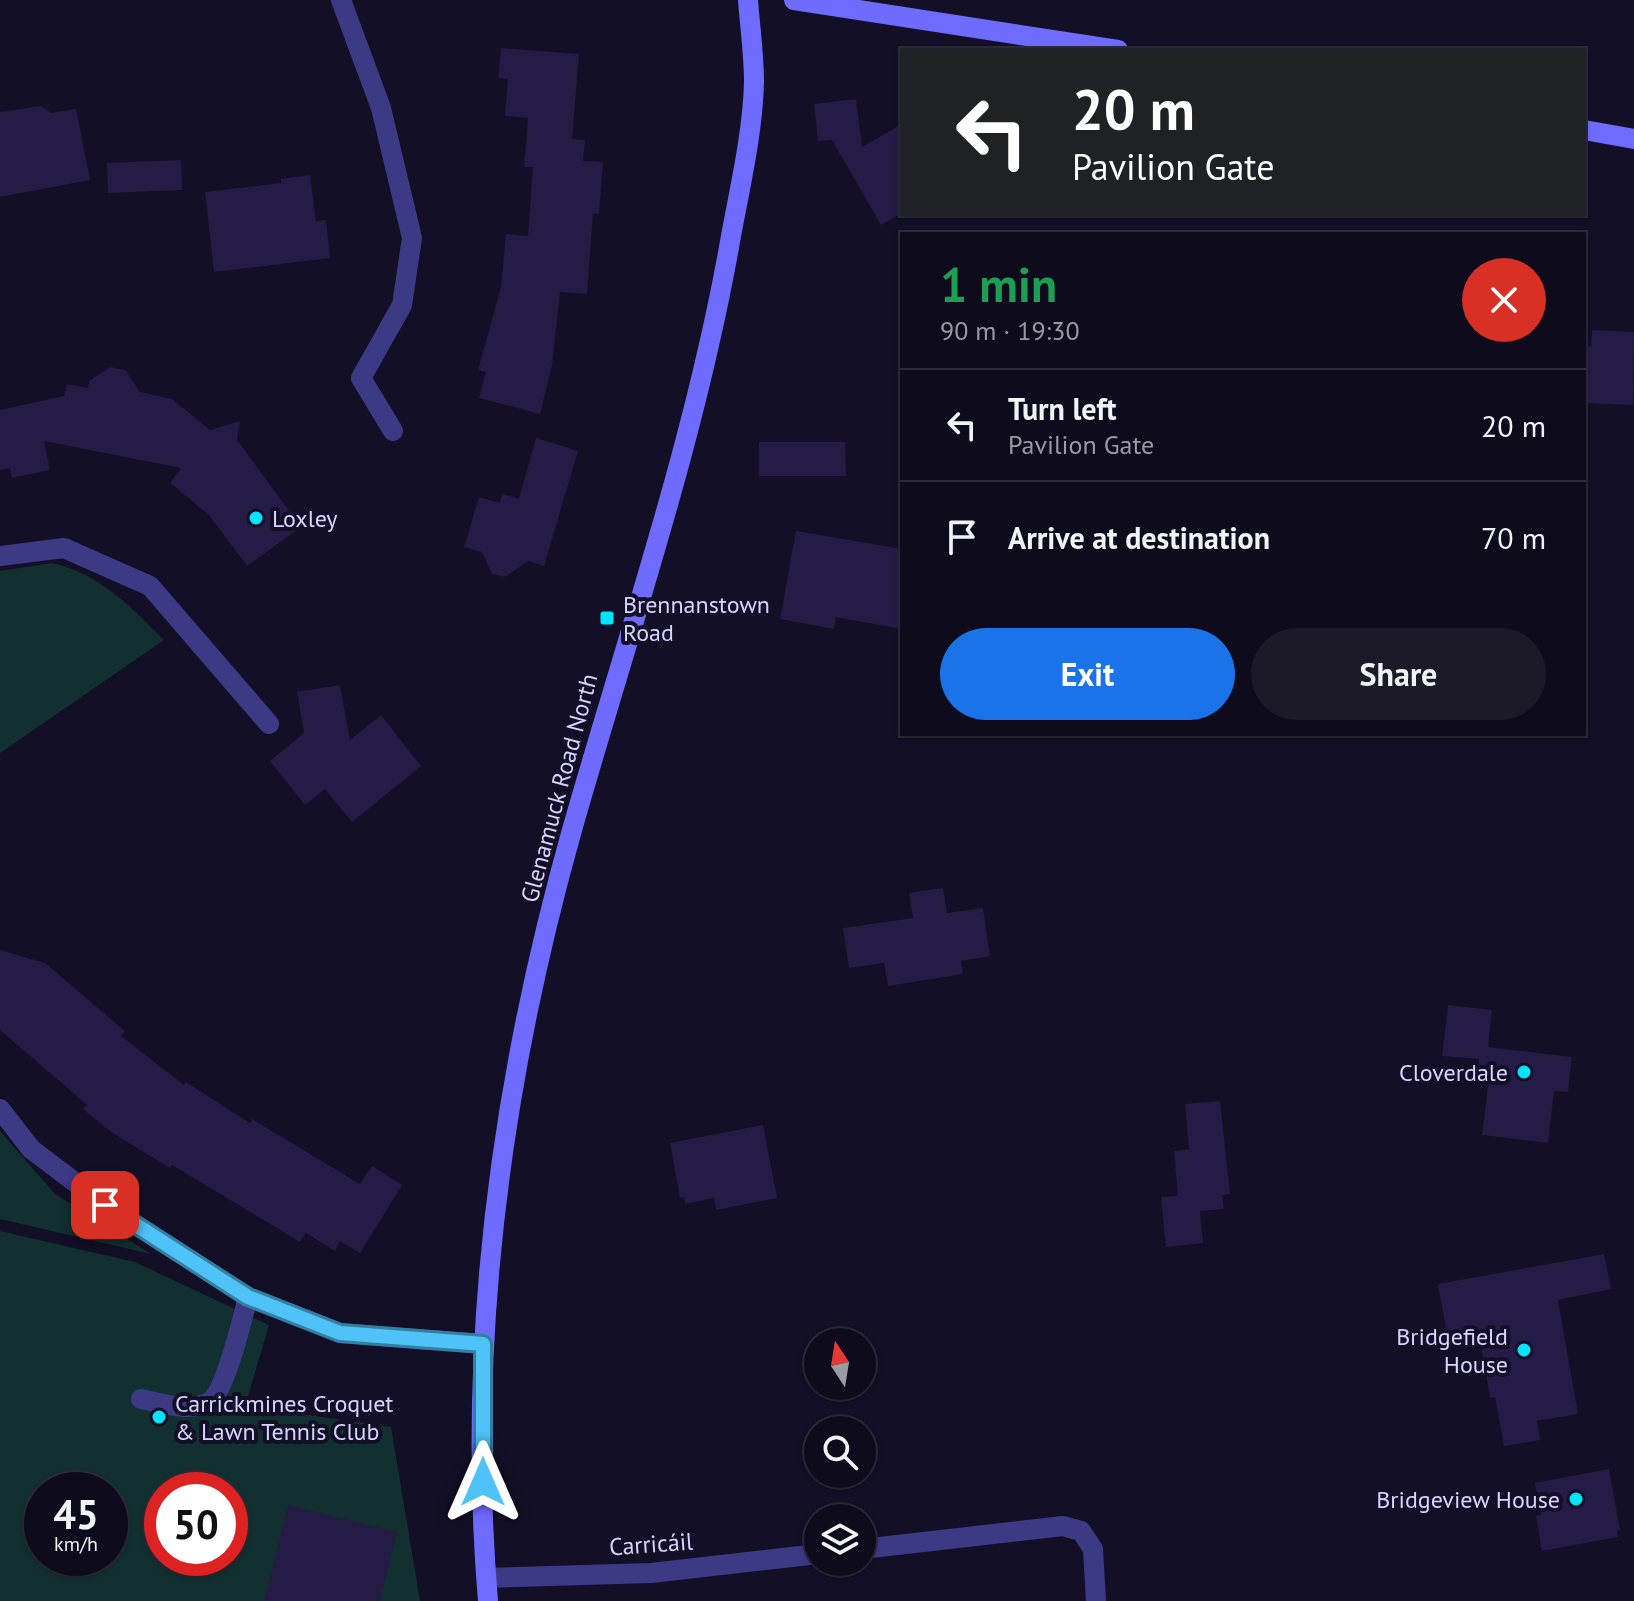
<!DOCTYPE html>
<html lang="en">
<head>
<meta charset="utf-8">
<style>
  body { margin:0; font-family:"PT Sans",sans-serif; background:#1c1929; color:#f1f3f6; height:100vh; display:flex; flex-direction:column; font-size:30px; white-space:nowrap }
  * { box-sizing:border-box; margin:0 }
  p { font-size:26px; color:#9b9ba3 }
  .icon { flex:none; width:44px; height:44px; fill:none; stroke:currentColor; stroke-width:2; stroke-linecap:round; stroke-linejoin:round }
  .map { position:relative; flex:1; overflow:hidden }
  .sheet { position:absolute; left:900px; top:232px; width:686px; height:504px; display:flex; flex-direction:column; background:#0e0b1c; border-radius:0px; box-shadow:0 2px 6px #0004,0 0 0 2px #2e2b3b }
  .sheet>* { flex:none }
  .banner { position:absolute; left:900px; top:48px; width:686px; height:168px; border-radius:0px; box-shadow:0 2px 6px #0004,0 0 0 2px #2e2b3b; background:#202124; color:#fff; overflow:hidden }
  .needle { width:52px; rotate:348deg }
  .tools { position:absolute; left:804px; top:1328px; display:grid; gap:16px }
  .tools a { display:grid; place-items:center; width:72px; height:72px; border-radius:50%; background:#0e0b1c; box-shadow:0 2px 6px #0004,0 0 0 2px #2e2b3b; font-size:40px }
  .speed { position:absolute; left:24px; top:1472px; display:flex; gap:16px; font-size:40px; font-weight:700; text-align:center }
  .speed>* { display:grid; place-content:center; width:104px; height:104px; border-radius:50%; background:#0e0b1c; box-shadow:0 2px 6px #0004,0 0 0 2px #2e2b3b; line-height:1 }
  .speed small { font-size:20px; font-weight:400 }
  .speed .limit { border:12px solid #d22; background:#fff; color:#111 }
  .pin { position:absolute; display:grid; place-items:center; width:68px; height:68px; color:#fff; margin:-34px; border-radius:16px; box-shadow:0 4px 12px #0006 }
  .me { position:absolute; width:88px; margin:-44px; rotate:0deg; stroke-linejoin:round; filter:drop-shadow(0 0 6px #0008) }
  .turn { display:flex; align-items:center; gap:28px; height:168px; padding:0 40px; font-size:36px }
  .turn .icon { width:104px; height:104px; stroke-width:2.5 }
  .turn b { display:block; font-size:56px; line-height:68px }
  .round { display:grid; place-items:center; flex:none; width:84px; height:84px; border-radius:42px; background:#1c1929 }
  .overview { display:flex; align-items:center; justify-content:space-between; height:136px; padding:0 40px }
  h1 { font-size:48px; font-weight:600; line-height:60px; color:#1e9e55 }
  .action { display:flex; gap:16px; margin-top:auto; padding:16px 40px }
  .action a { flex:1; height:92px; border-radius:48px; background:#1a73e8; color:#fff; font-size:32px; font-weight:600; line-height:92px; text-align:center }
  .action a+a { background:#1c1929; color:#f1f3f6 }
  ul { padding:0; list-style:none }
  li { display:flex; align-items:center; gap:24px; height:112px; padding:0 40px; border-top:2px solid #2e2b3b }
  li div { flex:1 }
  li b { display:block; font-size:30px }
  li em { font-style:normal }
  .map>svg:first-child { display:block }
  .green { fill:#12302f; fill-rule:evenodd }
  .building { fill:#241b47 }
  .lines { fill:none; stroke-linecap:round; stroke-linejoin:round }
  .lane { stroke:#3d3a85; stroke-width:20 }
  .street { stroke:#3d3a85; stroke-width:20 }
  .secondary { stroke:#6f6bff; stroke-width:20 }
  .route-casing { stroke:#337fa1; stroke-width:20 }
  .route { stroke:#4fc3f7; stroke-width:14 }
  .poi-dot { fill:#00e5ff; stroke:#130f26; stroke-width:3 }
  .labels { text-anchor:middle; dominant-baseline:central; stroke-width:8; stroke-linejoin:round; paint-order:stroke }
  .poi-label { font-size:24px; fill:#d9d4ff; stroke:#130f26; text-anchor:start }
  .street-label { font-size:24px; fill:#d9d4ff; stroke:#130f26 }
</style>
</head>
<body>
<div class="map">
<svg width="1634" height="1601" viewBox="0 0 1634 1601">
  <rect width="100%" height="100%" fill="#130f26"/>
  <g class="green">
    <path d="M 52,563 C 99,573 132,608 164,640 L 0,753 L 0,571 Z"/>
    <path d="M 0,1131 L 55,1194 L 151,1254 L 0,1219 Z"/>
    <path d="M 0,1231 L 135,1262 L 269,1325 L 245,1406 L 391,1427 L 420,1601 L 0,1601 ZM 42,1490 L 110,1490 L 110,1558 L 42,1558 ZM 162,1490 L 230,1490 L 230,1558 L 162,1558 Z"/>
  </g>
  <g class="building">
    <path d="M 501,48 L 579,54 L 572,139 L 585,140 L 583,161 L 603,162 L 599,214 L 593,213 L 587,294 L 560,292 L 552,365 L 540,414 L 479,398 L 486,372 L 478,370 L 501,287 L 506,234 L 528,236 L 533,167 L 524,167 L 528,118 L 505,116 L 508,79 L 498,78 Z"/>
    <path d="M 856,99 L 862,147 L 902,124 L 902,213 L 881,225 L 832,140 L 818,141 L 814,104 Z"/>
    <path d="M 41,106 L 51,113 L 76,109 L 90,180 L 0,197 L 0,112 Z"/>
    <path d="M 181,160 L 182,190 L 108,193 L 107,163 Z"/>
    <path d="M 310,175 L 316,221 L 326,220 L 330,258 L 214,272 L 205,192 L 281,183 L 281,179 Z"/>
    <path d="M 1592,330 L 1634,332 L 1633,405 L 1584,403 L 1584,346 L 1591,346 Z"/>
    <path d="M 110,367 L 125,370 L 140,392 L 172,399 L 210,430 L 240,421 L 237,440 L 301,527 L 247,566 L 209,515 L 170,483 L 181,468 L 44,441 L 50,470 L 12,478 L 10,468 L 0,470 L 0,410 L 64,396 L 67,384 L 88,388 L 89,381 Z"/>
    <path d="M 536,438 L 578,451 L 544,566 L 528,561 L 505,577 L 492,574 L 482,552 L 464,547 L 479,497 L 500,503 L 502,494 L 519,499 Z"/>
    <path d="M 759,442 L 845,442 L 846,476 L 759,476 Z"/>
    <path d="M 796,531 L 902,549 L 902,629 L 836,617 L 834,629 L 780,619 Z"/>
    <path d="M 340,685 L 350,740 L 381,715 L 421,766 L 352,822 L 325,789 L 305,805 L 270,761 L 304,733 L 297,692 Z"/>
    <path d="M 943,888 L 947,913 L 983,908 L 990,956 L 961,961 L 963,974 L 888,986 L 884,963 L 849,968 L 843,928 L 913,918 L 909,893 Z"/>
    <path d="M 0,950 L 45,963 L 125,1031 L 121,1036 L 184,1085 L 186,1082 L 250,1123 L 252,1119 L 360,1184 L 372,1166 L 402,1185 L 360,1253 L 340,1241 L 335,1251 L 306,1233 L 300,1242 L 172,1165 L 170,1168 L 111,1132 L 83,1109 L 87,1105 L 0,1030 Z"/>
    <path d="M 1448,1005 L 1492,1010 L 1488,1047 L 1572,1057 L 1568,1092 L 1554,1091 L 1548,1143 L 1482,1135 L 1488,1086 L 1476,1084 L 1479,1059 L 1442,1056 Z"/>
    <path d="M 1220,1101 L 1230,1194 L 1222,1195 L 1224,1209 L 1200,1211 L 1203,1243 L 1166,1247 L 1161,1197 L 1178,1196 L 1174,1151 L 1189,1149 L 1185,1104 Z"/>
    <path d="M 763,1125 L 777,1198 L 716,1210 L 714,1198 L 685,1204 L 684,1197 L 680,1198 L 670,1143 Z"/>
    <path d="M 1604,1254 L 1611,1289 L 1558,1300 L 1578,1414 L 1537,1421 L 1540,1440 L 1504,1446 L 1495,1397 L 1490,1398 L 1478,1329 L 1447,1334 L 1438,1284 Z"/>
    <path d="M 1609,1469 L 1620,1530 L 1617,1530 L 1618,1537 L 1542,1551 L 1536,1516 L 1541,1515 L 1535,1483 Z"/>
    <path d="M 288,1505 L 397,1532 L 380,1601 L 264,1601 Z"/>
  </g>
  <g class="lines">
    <path class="lane" d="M 141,1399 C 162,1403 189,1413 209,1402 C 225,1393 243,1316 248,1297"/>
    <g class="street">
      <path d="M 341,0 L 381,108 L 412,238 L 402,305 L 361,378 L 393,431"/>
      <path d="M 0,556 L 64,548 L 150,586 L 269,724"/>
      <path d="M 0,1109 L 31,1149 L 105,1205 L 248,1297 L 340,1333 L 483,1344"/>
      <path d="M 862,1549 L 1063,1526 L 1081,1531 L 1093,1549 L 1096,1601"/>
      <path d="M 487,1578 L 651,1573 L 818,1554"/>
    </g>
    <g class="secondary">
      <path d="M 794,0 L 1118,50"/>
      <path d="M 1584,130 L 1634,139"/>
      <path d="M 488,1601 C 466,1340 501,1082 572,830 C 628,633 696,438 731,236 C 740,187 753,131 754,82 C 754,55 750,27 748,0"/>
    </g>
  </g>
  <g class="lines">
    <defs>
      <path id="route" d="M 105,1205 L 248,1297 L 340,1333 L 483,1344 L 483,1482"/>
    </defs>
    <use href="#route" class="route-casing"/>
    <use href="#route" class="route"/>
  </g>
  <g class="poi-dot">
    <circle cx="256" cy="518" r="8"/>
    <rect x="599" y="610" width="16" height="16" rx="4"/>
    <circle cx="1524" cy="1072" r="8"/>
    <circle cx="1524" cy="1350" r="8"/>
    <circle cx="159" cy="1417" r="8"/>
    <circle cx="1576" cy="1499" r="8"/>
  </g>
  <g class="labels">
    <g class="poi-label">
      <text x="272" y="518">Loxley</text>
      <text x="623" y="604">Brennanstown<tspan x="623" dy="28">Road</tspan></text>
      <text x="1508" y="1072" text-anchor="end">Cloverdale</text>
      <text x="1508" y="1336" text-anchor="end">Bridgefield<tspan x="1508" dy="28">House</tspan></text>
      <text x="175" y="1403">Carrickmines Croquet<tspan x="175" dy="28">&amp; Lawn Tennis Club</tspan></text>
      <text x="1560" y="1499" text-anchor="end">Bridgeview House</text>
    </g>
    <g class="street-label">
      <text transform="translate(559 788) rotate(-75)">Glenamuck Road North</text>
      <text transform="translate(651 1544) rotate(-4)">Carricáil</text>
    </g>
  </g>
</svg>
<div class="tools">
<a><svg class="needle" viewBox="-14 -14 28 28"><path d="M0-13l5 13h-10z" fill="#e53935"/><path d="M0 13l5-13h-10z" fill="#9b9ba3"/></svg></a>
<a><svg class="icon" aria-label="search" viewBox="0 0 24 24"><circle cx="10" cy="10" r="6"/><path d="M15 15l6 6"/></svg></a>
<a><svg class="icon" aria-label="layers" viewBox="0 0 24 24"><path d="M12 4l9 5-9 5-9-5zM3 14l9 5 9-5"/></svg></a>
</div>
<div class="speed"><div>45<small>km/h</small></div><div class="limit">50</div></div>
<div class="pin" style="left:105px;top:1205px;background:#d93025"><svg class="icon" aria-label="arrive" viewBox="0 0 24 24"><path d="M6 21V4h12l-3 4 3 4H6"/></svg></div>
<svg class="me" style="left:483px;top:1482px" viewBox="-20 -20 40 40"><path d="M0-17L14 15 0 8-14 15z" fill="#4fc3f7" stroke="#fff" stroke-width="4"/></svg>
<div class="banner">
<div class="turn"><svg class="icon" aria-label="left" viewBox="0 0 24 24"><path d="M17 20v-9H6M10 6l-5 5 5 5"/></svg><div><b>20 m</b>Pavilion Gate</div></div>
</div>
<section class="sheet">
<div class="overview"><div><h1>1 min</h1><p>90 m · 19:30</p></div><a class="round" style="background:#d93025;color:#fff"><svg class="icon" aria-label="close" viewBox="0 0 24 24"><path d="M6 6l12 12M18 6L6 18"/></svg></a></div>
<ul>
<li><svg class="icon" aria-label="left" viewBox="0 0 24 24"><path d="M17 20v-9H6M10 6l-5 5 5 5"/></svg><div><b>Turn left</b><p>Pavilion Gate</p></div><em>20 m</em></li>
<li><svg class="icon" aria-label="arrive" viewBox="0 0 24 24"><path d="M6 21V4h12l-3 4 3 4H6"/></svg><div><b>Arrive at destination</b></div><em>70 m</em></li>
</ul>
<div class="action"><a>Exit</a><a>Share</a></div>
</section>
</div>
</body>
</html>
